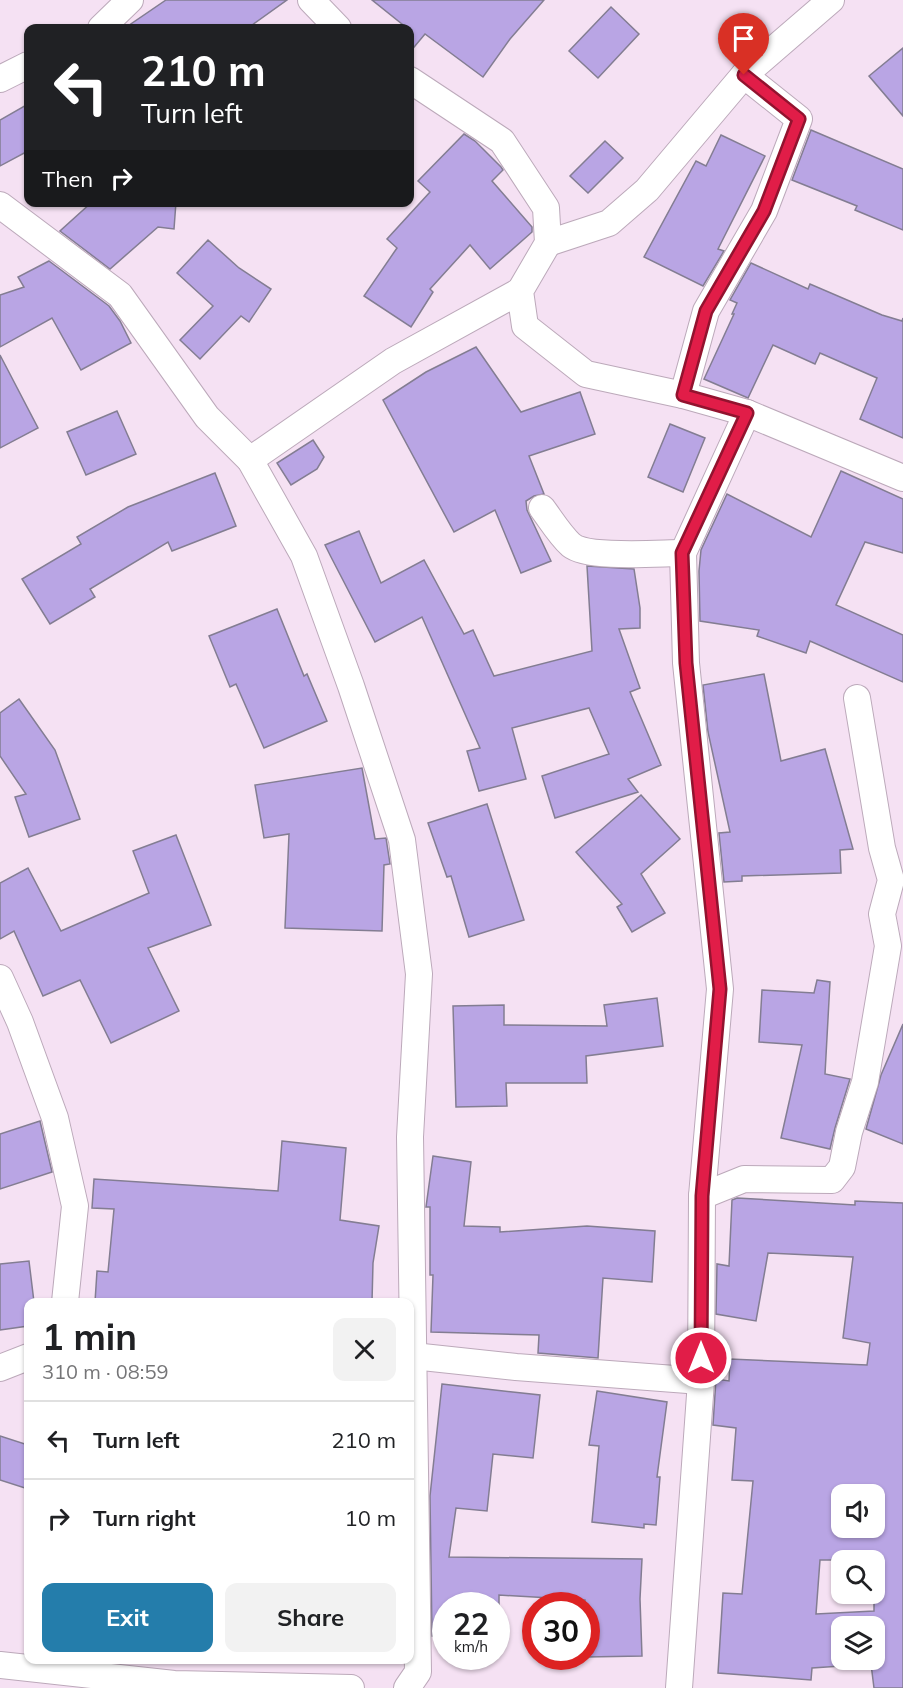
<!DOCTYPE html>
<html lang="en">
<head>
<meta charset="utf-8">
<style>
  body { margin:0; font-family:Mulish,sans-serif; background:#f2f2f2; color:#202124; height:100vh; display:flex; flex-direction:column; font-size:22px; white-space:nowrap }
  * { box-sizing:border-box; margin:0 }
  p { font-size:20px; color:#757577 }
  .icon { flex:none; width:33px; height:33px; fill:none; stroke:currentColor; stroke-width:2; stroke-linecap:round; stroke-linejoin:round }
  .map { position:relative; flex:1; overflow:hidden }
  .sheet { position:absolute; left:24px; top:1298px; width:390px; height:366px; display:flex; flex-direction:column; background:#fff; border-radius:12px; box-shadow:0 2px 4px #0004 }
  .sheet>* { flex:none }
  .guide { position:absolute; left:24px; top:24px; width:390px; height:183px; border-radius:12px; box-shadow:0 2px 4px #0004; background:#202124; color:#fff; overflow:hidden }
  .fabs { position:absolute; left:831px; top:1484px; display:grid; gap:12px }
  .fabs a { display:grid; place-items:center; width:54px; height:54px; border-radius:12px; background:#fff; box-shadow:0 2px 4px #0004; font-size:30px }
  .speed { position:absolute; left:432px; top:1592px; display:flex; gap:12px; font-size:30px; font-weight:700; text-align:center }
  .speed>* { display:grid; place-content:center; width:78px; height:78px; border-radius:50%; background:#fff; box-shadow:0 2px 4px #0004; line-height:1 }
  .speed small { font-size:15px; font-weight:400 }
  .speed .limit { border:9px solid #d22; background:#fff; color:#111 }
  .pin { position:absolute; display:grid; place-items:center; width:51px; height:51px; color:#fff; margin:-62px -26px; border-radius:50% 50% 50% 0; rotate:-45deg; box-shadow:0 0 6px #0007 }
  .pin .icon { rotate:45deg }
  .me { position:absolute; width:66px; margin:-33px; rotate:0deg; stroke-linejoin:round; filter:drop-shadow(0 0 4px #0008) }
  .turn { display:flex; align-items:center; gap:21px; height:126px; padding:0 18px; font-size:27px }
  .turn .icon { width:78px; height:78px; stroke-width:2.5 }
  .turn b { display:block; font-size:42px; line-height:51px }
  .then { display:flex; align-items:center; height:57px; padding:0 18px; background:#0003; gap:12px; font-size:22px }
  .round { display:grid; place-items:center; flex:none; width:63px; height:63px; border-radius:12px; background:#f2f2f2 }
  .overview { display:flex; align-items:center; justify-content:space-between; height:102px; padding:0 18px }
  h1 { font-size:36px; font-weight:700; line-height:45px }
  .primary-button { display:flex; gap:12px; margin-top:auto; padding:12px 18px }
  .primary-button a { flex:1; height:69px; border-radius:12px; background:#247dab; color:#fff; font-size:24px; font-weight:700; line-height:69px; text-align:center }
  .primary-button a+a { background:#f2f2f2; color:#202124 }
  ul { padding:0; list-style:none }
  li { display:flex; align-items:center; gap:18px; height:78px; padding:0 18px; border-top:2px solid #e0e0e0 }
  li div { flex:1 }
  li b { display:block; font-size:22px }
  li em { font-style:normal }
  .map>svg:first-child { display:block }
  .building { fill:#b9a5e4; stroke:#837d92; stroke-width:1.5; fill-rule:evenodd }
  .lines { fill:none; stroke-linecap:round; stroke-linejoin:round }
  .minor-casing { stroke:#bca9ba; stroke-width:28 }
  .minor { stroke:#fff; stroke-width:26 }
  .route-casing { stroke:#92132f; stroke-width:15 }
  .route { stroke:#e11d48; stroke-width:10 }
</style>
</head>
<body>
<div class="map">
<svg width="903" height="1688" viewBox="0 0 903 1688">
  <rect width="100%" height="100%" fill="#f5e1f3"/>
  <g class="building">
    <path d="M 166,0 L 287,0 L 248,28 L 125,28 Z"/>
    <path d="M 372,0 L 544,0 L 510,39 L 483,77 L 425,34 L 410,52 L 410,28 L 407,28 Z"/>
    <path d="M 611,7 L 639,34 L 598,78 L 569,51 Z"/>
    <path d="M 903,48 L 903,116 L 869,76 Z"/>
    <path d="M 28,104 L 28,151 L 0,166 L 0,120 Z"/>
    <path d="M 811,130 L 903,169 L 903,230 L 855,210 L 857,206 L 792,180 Z"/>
    <path d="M 464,134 L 475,141 L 501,167 L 503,170 L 492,181 L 532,227 L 532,232 L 490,269 L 470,245 L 430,289 L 433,292 L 411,327 L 364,296 L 397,248 L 387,239 L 430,192 L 418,181 Z"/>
    <path d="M 721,135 L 765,156 L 718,249 L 724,251 L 703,286 L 644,257 L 696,161 L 706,166 Z"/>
    <path d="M 605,141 L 623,158 L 588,193 L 570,176 Z"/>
    <path d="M 92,202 L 176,202 L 174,229 L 158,227 L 110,269 L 60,231 Z"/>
    <path d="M 208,240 L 239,268 L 271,289 L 249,322 L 241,316 L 200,359 L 180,340 L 213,306 L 177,273 Z"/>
    <path d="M 49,261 L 109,306 L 120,321 L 131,343 L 81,370 L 52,318 L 0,347 L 0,295 L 24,287 L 18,277 Z"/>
    <path d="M 751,263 L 808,289 L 810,284 L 882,315 L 902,321 L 903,318 L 903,438 L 860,419 L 877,378 L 820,353 L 815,364 L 773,345 L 748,398 L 704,379 L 734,314 L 732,314 L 737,303 L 730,300 Z"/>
    <path d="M 476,347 L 521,412 L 580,392 L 595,434 L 529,456 L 544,494 L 534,496 L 526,501 L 527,510 L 551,561 L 521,573 L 495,510 L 454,532 L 383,400 L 426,372 Z"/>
    <path d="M 0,355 L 38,428 L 0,448 Z"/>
    <path d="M 117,411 L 136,454 L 86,475 L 67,432 Z"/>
    <path d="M 670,424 L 705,438 L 683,492 L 648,477 Z"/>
    <path d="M 313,440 L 324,457 L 317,469 L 291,485 L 277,463 Z"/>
    <path d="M 841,471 L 903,499 L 903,553 L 865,542 L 836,605 L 903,635 L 903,682 L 810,641 L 806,653 L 757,636 L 759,630 L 700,621 L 699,571 L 701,550 L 727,494 L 811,537 Z"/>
    <path d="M 215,473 L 236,526 L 172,551 L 168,542 L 90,589 L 95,597 L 50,624 L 22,579 L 81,544 L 77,537 L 128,507 Z"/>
    <path d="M 359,531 L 381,583 L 424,560 L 464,634 L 473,630 L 494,676 L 592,651 L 587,566 L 634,569 L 640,608 L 640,628 L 619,629 L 640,688 L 630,692 L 661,765 L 628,779 L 638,792 L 555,818 L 542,776 L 609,754 L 589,708 L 512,728 L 526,779 L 479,791 L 467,751 L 480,748 L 422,617 L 375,642 L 331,557 L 325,545 Z"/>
    <path d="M 277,609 L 304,676 L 307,674 L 327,721 L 264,748 L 236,684 L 230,687 L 209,636 Z"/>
    <path d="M 764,674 L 781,761 L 825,749 L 853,849 L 840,850 L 841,873 L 742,876 L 742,881 L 724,882 L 719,833 L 730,832 L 708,732 L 703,685 Z"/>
    <path d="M 19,699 L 55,750 L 80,819 L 29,837 L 15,797 L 26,794 L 0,756 L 0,713 Z"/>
    <path d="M 362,768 L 375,839 L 386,838 L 390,864 L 384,865 L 382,931 L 285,928 L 289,834 L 264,838 L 255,785 Z"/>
    <path d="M 641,795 L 680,839 L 641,874 L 665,913 L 632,932 L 617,907 L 622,904 L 576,852 Z"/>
    <path d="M 487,804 L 524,920 L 469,937 L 451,876 L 447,877 L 428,823 Z"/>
    <path d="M 176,835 L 211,925 L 148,948 L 179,1011 L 111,1043 L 80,980 L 43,996 L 14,931 L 0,939 L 0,883 L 28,868 L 61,931 L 149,893 L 133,851 Z"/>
    <path d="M 817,980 L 830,982 L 825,1074 L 850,1079 L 835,1128 L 830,1149 L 781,1138 L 802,1045 L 759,1042 L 762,990 L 814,993 Z"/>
    <path d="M 657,998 L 663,1046 L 586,1056 L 587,1083 L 506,1083 L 507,1106 L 456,1107 L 453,1006 L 504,1005 L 504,1025 L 607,1026 L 604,1005 Z"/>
    <path d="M 903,1024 L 903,1144 L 866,1129 L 881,1075 Z"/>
    <path d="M 40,1121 L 52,1172 L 0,1189 L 0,1134 Z"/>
    <path d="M 282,1141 L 346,1148 L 340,1220 L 379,1226 L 373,1263 L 372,1302 L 186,1302 L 148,1299 L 147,1302 L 95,1302 L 97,1271 L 108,1272 L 114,1209 L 92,1208 L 94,1179 L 278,1191 Z"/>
    <path d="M 433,1156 L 471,1162 L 464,1226 L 500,1227 L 500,1232 L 587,1226 L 655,1231 L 652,1282 L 603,1278 L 598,1358 L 538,1353 L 539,1335 L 431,1332 L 433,1275 L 430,1275 L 430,1207 L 426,1207 Z"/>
    <path d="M 737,1198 L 855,1205 L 855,1201 L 903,1203 L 903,1688 L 874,1688 L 871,1664 L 812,1668 L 811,1680 L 718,1673 L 723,1593 L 742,1594 L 753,1481 L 732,1480 L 736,1428 L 713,1425 L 716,1379 L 729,1381 L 730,1359 L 867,1365 L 870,1343 L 843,1338 L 853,1257 L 768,1253 L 756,1321 L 716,1314 L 717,1264 L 729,1266 L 732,1200 ZM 842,1494 L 874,1494 L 874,1527 L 842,1527 ZM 820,1560 L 874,1560 L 874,1611 L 816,1614 ZM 842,1626 L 874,1626 L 874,1659 L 842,1659 Z"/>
    <path d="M 29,1261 L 34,1302 L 28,1302 L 28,1326 L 0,1330 L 0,1264 Z"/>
    <path d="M 442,1384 L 540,1395 L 533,1458 L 493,1454 L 487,1511 L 456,1508 L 449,1557 L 642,1559 L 640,1599 L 642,1656 L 586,1657 L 585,1600 L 499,1595 L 499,1605 L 446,1605 L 446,1636 L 432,1636 L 430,1496 Z"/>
    <path d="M 597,1391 L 667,1402 L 657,1477 L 660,1477 L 656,1525 L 644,1524 L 644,1528 L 592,1522 L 599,1446 L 589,1445 Z"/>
    <path d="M 0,1436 L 28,1445 L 28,1489 L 0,1480 Z"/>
  </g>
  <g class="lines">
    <defs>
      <g id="minor">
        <path d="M 311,0 L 338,28"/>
        <path d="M 101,28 L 130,0"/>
        <path d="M 0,79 L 28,65"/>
        <path d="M 410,80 L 502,141 L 546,208 L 548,243 L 520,291 L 525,326 L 586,374 L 683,395 L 747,413 L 903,478"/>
        <path d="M 0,205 L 120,295 L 207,417 L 250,460 L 304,556 L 351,686 L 402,840 L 419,974 L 410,1137 L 418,1672 L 407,1688"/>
        <path d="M 548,243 L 609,223 L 647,190 L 744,75 L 831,0"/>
        <path d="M 683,395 L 706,311 L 764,211 L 799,119 L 744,75"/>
        <path d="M 250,460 L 393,361 L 520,291"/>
        <path d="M 542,508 C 551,520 560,535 571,545 C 588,559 659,553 683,553"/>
        <path d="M 0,978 L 20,1022 L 55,1118 L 75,1206 L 65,1302"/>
        <path d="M 702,1196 L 744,1179 L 832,1180 L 842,1167 L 849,1132 L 865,1082 L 888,946 L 882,914 L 891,880 L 882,848 L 857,698"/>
        <path d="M 413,1356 L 516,1367 L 701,1381"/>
        <path d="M 0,1368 L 28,1357"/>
        <path d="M 0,1665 L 174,1684 L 351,1688"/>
        <path d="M 679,1688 L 701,1381 L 702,1196 L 720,989 L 686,663 L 683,553 L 747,413"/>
      </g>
    </defs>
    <use href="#minor" class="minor-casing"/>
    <use href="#minor" class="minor"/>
  </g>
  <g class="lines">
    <defs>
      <path id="route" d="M 701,1358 L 702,1196 L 720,989 L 686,663 L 682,553 L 747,413 L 683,395 L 706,311 L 764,211 L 799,119 L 744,75"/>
    </defs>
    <use href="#route" class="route-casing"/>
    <use href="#route" class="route"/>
  </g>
</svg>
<div class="fabs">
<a><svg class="icon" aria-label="sound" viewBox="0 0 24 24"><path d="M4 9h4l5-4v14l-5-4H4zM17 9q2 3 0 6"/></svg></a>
<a><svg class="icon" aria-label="search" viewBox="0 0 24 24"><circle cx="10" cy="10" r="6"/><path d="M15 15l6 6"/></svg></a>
<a><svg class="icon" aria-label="layers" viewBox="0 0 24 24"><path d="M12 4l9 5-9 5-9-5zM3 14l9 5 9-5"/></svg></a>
</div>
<div class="speed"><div>22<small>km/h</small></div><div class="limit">30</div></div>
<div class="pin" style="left:744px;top:75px;background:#d93025"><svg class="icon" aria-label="arrive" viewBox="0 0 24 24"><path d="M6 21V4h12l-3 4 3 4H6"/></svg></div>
<svg class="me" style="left:701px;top:1358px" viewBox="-20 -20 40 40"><circle r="17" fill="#e11d48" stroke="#fff" stroke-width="3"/><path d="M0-11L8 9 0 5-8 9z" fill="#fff"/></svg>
<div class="guide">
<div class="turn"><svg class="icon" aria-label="left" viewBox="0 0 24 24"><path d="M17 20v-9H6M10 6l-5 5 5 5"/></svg><div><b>210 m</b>Turn left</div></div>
<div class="then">Then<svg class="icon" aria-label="right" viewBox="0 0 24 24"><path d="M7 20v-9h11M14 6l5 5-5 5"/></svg></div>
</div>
<section class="sheet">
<div class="overview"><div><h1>1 min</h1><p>310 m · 08:59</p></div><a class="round"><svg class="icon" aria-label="close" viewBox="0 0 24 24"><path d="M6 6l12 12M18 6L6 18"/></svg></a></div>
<ul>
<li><svg class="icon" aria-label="left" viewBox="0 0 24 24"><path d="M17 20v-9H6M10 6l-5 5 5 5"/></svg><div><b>Turn left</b></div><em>210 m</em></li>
<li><svg class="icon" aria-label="right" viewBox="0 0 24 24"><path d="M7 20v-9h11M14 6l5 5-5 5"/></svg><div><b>Turn right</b></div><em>10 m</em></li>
</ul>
<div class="primary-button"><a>Exit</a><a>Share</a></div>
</section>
</div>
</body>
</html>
